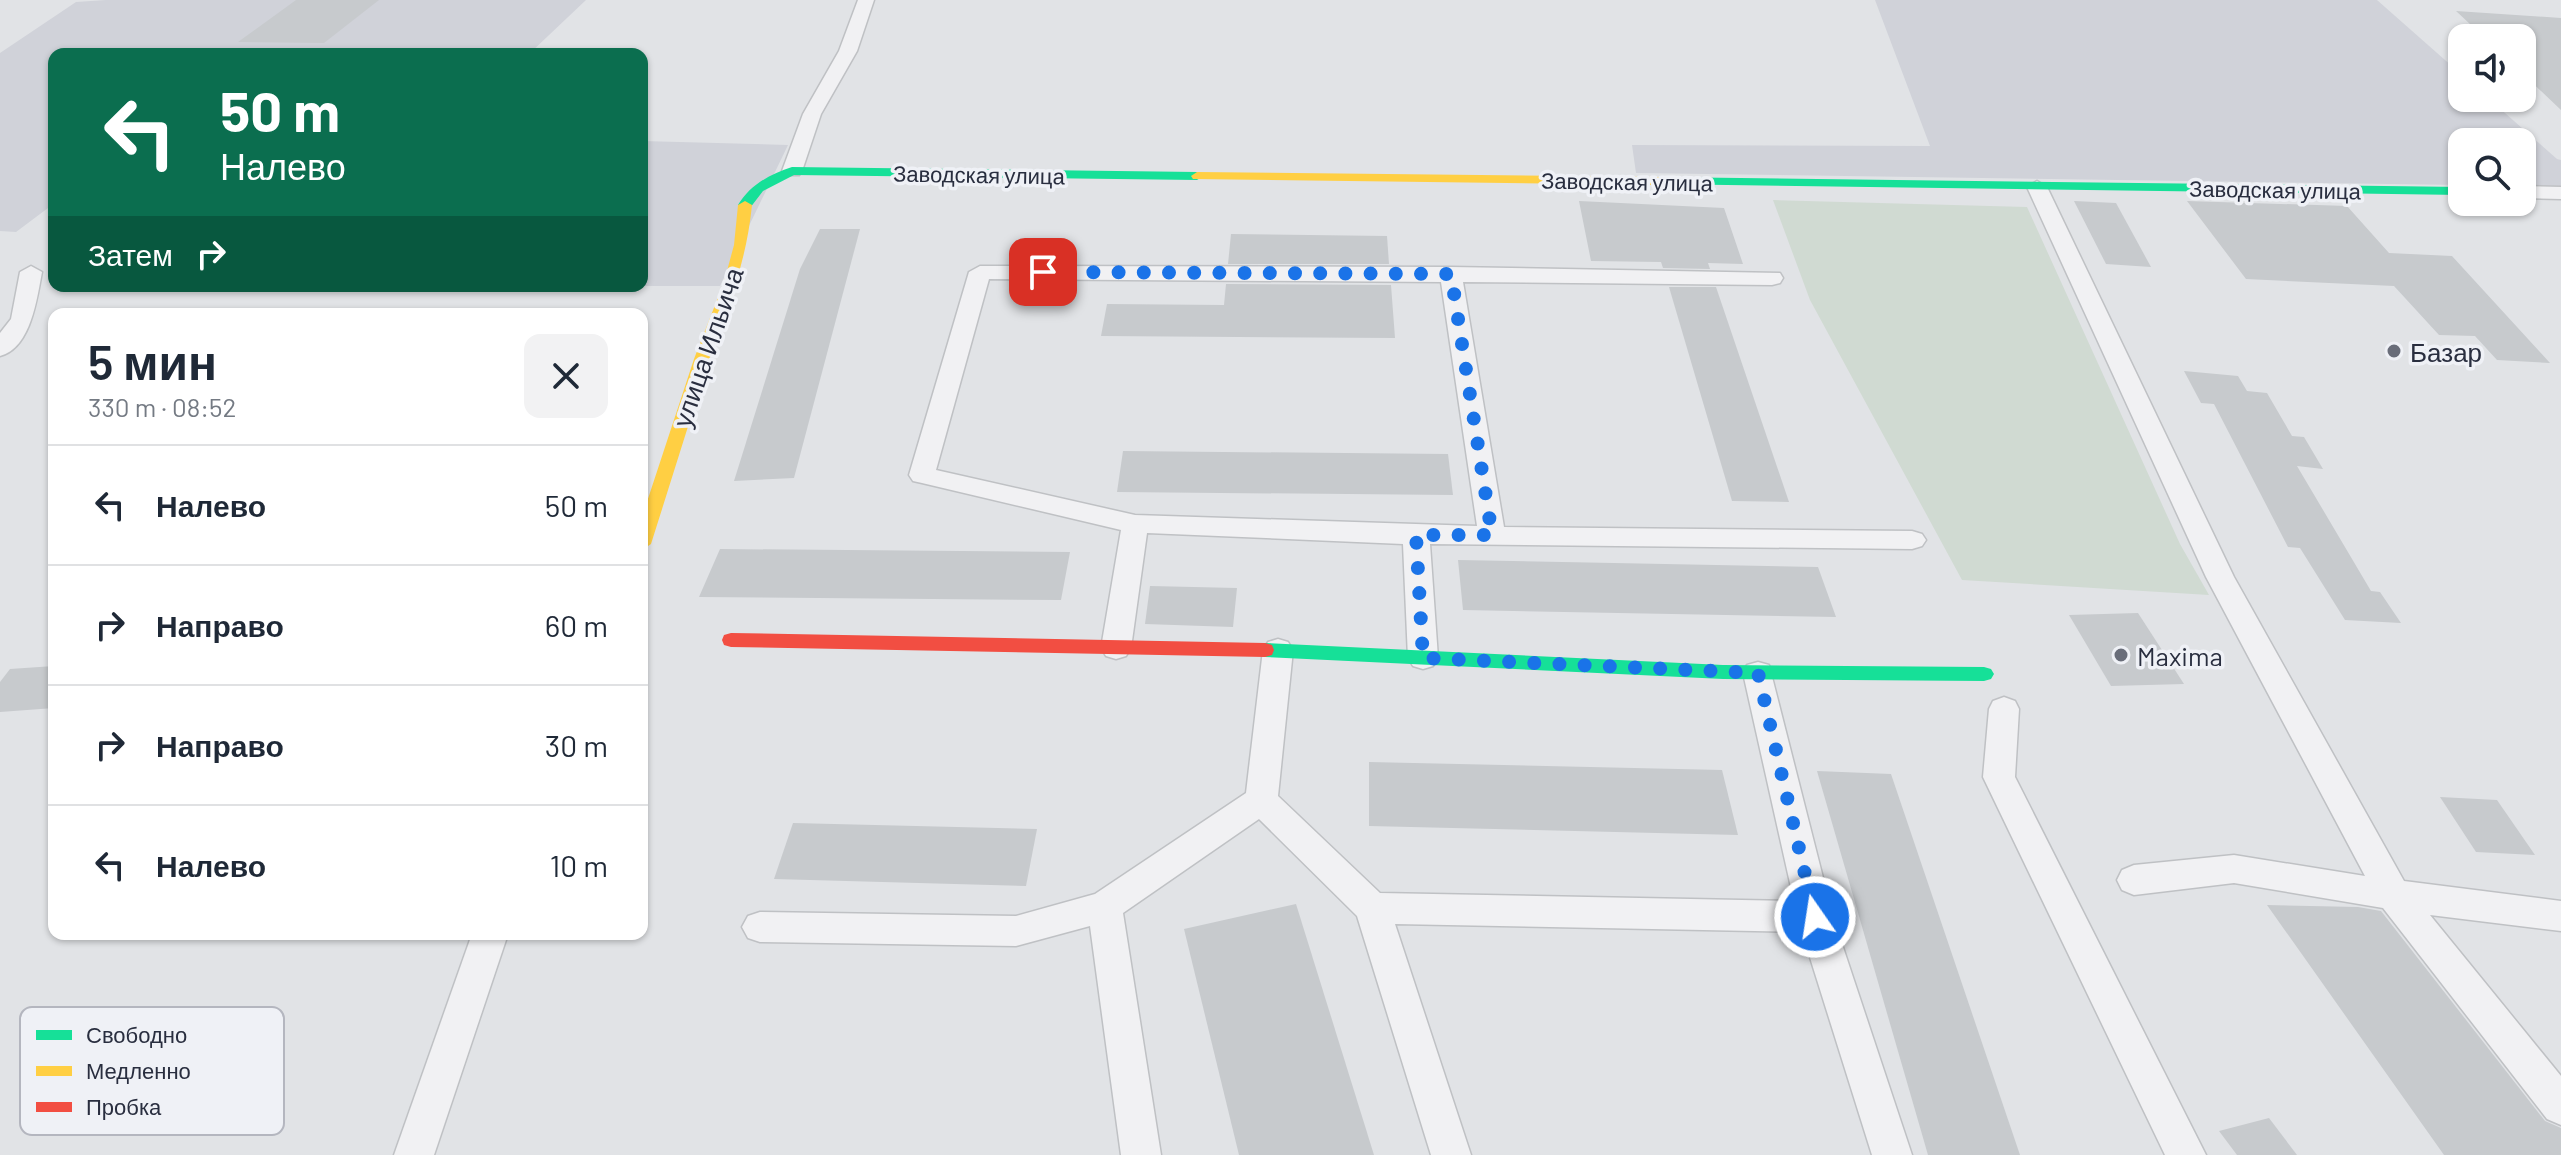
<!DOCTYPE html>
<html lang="ru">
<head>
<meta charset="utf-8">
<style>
  body { margin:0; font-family:Barlow,sans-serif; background:#f2f2f3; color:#1f2937; height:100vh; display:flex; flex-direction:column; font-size:30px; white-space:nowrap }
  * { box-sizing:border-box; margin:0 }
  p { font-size:26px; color:#747a83 }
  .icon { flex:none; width:44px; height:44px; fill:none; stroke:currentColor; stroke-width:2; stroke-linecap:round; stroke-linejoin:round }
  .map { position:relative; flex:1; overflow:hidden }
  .side { position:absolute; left:48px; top:308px; width:600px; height:632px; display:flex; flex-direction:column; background:#fff; border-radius:16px; box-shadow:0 2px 6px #0004 }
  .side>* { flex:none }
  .hud { position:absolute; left:48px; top:48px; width:600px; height:244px; border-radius:16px; box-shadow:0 2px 6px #0004; background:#0b6e4f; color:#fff; overflow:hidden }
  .tools { position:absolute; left:2448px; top:24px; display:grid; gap:16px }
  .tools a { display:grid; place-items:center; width:88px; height:88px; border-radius:16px; background:#fff; box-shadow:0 2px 6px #0004; font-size:40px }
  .pin { position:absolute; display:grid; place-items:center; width:68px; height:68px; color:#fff; margin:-34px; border-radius:16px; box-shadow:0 4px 12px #0006 }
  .me { position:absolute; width:88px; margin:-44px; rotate:347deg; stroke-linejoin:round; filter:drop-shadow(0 0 6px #0008) }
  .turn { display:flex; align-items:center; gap:28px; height:168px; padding:0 40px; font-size:36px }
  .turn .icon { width:104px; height:104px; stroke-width:2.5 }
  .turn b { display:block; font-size:56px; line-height:68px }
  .then { display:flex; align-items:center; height:76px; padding:0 40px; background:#0003; gap:16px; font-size:30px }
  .round { display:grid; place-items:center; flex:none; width:84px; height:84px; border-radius:16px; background:#f2f2f3 }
  .headline { display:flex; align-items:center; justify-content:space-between; height:136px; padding:0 40px }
  h1 { font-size:48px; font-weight:600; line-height:60px }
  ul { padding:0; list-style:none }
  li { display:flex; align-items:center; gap:24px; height:120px; padding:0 40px; border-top:2px solid #e0e1e3 }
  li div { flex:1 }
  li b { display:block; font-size:30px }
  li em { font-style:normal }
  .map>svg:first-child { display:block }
  .built { fill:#d0d2d9 }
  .green { fill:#d0dad2 }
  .building { fill:#c7cacd }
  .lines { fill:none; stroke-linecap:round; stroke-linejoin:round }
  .street-casing { stroke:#bfc1c4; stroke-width:3 }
  .street { fill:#f1f1f3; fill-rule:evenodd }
  .fast { fill:#16e098; fill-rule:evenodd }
  .slow { fill:#ffcf43; fill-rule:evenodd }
  .jam { fill:#f24e42; fill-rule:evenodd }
  .route { stroke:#1a73e8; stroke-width:14; stroke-dasharray:0 25.2 }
  .poi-dot { fill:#696d79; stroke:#eff1f6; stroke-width:3 }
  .labels { text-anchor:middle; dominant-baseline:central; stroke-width:7; stroke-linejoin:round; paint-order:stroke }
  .far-street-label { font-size:22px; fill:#292e3f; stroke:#eff1f6 }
  .street-label { font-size:26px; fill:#292e3f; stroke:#eff1f6 }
  .poi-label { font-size:26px; fill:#292e3f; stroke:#eff1f6; text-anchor:start }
  .key { fill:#eff1f6; stroke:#b4b6bf; stroke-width:2 }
  .key-label { font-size:22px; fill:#292e3f }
</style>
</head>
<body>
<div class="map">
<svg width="2561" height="1155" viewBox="0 0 2561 1155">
  <rect width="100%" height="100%" fill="#e1e3e6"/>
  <g class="built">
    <path d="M 106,0 L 586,0 L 529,54 L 54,54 L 54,208 L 48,208 L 16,232 L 0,231 L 0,53 L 76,2 Z"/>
    <path d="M 1875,0 L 2377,0 L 2462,75 L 2462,98 L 2488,98 L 2557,159 L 2561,160 L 2561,187 L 2522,186 L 2522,142 L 2462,142 L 2462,185 L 1636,173 L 1632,145 L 1930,146 Z"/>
    <path d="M 642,141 L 788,145 L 720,286 L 642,286 Z"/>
  </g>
  <path class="green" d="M 1773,200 L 2027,207 L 2180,544 L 2209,595 L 1962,580 L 1810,300 Z"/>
  <g class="building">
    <path d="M 296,0 L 379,0 L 324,43 L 238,42 Z"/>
    <path d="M 2456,11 L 2561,18 L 2561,110 L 2522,73 L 2522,38 L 2485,38 Z"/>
    <path d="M 1579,201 L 1724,208 L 1743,264 L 1708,263 L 1710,269 L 1663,268 L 1661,262 L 1591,261 Z"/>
    <path d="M 2074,201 L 2116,203 L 2151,267 L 2106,264 Z"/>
    <path d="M 2187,201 L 2347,206 L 2389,253 L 2452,256 L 2550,363 L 2497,360 L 2475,336 L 2439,335 L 2394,286 L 2246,279 Z"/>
    <path d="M 820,229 L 860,229 L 794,478 L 734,481 L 800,269 Z"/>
    <path d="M 1231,234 L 1387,236 L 1389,264 L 1228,264 Z"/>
    <path d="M 1226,284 L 1391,285 L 1395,338 L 1101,336 L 1107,304 L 1224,305 Z"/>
    <path d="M 1669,287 L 1716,287 L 1789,502 L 1732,501 Z"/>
    <path d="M 2184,371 L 2238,376 L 2247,391 L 2267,393 L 2292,436 L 2304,437 L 2323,469 L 2297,466 L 2371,591 L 2380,592 L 2401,623 L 2345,620 L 2300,548 L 2288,547 L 2214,404 L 2201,403 Z"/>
    <path d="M 1123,451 L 1448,454 L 1453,495 L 1117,492 Z"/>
    <path d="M 720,549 L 1070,552 L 1061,600 L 699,597 Z"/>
    <path d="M 1458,560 L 1818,567 L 1836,617 L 1463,610 Z"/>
    <path d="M 1150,586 L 1237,588 L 1233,627 L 1145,624 Z"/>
    <path d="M 2138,613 L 2184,684 L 2111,686 L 2069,615 Z"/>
    <path d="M 54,666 L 54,708 L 0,712 L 0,682 L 10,669 Z"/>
    <path d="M 1369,762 L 1722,770 L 1738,835 L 1369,826 Z"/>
    <path d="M 1817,771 L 1891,774 L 2020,1155 L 1928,1155 Z"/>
    <path d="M 2440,797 L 2497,800 L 2535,855 L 2476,852 Z"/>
    <path d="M 793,823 L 1037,829 L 1026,886 L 774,879 Z"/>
    <path d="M 1296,904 L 1374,1155 L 1239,1155 L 1184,929 Z"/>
    <path d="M 2267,905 L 2358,907 L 2381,911 L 2545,1121 L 2561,1128 L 2561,1155 L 2444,1155 Z"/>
    <path d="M 2269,1118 L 2297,1155 L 2237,1155 L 2219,1131 Z"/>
  </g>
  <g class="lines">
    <defs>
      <g id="street">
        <path d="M 858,0 L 874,0 L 857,51 L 821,114 L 802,171 L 799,175 L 785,175 L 782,171 L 803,114 L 839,51 Z"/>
        <path d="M 2037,181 L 2047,187 L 2234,577 L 2404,881 L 2561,901 L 2561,931 L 2430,915 L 2561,1076 L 2561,1125 L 2547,1119 L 2383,908 L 2234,883 L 2134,895 L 2122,890 L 2117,880 L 2122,870 L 2134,865 L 2234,855 L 2365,876 L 2206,577 L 2027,187 Z"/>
        <path d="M 2522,186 L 2561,187 L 2561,199 L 2522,198 Z"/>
        <path d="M 31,266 L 42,272 C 37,298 31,348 0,356 L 0,333 L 11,319 L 20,272 Z"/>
        <path d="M 980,266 L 1451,267 L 1780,273 L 1783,278 L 1780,283 L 1772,285 L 1463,282 L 1504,527 L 1912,531 L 1922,534 L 1926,540 L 1922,546 L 1912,549 L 1430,544 L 1438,658 L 1433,666 L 1423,669 L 1413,666 L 1408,658 L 1403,544 L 1147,533 L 1131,648 L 1126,656 L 1116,659 L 1106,656 L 1101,648 L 1121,530 L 922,483 L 913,481 L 909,475 L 969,272 ZM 989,279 L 1441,282 L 1477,526 L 1135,515 L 936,470 Z"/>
        <path d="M 1278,639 L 1288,642 L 1293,650 L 1278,796 L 1380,893 L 1794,901 L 1743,673 L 1747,665 L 1758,662 L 1769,665 L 1833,917 L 1912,1155 L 1872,1155 L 1802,932 L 1395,924 L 1471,1155 L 1431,1155 L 1357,916 L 1259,819 L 1123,913 L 1161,1155 L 1121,1155 L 1090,926 L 1016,946 L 760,942 L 748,938 L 742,927 L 748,916 L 760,912 L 1016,916 L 1095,894 L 1246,793 L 1263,650 L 1268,642 Z"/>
        <path d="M 2004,697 L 2015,701 L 2019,709 L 2015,777 L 2206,1155 L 2165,1155 L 1983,777 L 1989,709 L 1993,701 Z"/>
        <path d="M 472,934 L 508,934 L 434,1155 L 394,1155 Z"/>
      </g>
    </defs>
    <use href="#street" class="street-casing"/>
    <use href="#street" class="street"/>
    <g class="fast">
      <path d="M 792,167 L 1197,172 L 1203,176 L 1197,180 L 794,175 L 763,191 L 750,208 L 740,208 L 738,205 C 750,185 770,174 792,167 Z"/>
      <path d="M 1660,177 L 2462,187 L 2462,195 L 1656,184 L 1656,178 Z"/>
      <path d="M 1265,643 L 1723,665 L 1984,667 L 1991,669 L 1994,674 L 1991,679 L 1984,681 L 1723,679 L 1265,657 L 1258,655 L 1256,650 L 1258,645 Z"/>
    </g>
    <g class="slow">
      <path d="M 1197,172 L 1660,177 L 1666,181 L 1660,185 L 1193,179 L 1191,176 Z"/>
      <path d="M 745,201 L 752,205 C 746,266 727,307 708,363 C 689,423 670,484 651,544 L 642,550 L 642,517 L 694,359 L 724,282 L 734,245 L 738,205 Z"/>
    </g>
    <path class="jam" d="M 731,633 L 1265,643 L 1272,645 L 1274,650 L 1272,655 L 1265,657 L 731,647 L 724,645 L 722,640 L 724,635 Z"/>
  </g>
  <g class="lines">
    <path class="route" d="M 1043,272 L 1451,274 L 1492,535 L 1416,535 L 1423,658 L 1758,673 L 1815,917"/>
  </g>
  <g class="poi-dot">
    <circle cx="2394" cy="351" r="8"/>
    <circle cx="2121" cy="655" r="8"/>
  </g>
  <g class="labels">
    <g class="far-street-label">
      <text transform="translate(979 174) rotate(1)">Заводская улица</text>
      <text transform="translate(1627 181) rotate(1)">Заводская улица</text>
      <text transform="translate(2275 189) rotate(1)">Заводская улица</text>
    </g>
    <g class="street-label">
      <text transform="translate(707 347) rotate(-71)">улица Ильича</text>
    </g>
    <g class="poi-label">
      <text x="2410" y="351">Базар</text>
      <text x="2137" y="655">Maxima</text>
    </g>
  </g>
  <rect x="20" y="1007" width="264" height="128" rx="12" class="key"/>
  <rect x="36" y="1030" width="36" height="10" fill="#16e098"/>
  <rect x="36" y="1066" width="36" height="10" fill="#ffcf43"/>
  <rect x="36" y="1102" width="36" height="10" fill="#f24e42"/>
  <g class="key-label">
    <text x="86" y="1043">Свободно</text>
    <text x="86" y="1079">Медленно</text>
    <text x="86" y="1115">Пробка</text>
  </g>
</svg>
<div class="tools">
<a><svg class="icon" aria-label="sound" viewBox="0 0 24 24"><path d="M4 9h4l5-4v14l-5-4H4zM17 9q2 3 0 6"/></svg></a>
<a><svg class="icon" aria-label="search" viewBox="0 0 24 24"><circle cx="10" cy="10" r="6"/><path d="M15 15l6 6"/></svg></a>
</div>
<div class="pin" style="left:1043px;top:272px;background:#d93025"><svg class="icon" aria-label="arrive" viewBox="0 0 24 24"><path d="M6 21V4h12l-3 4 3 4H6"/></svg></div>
<svg class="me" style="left:1815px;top:917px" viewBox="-20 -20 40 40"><circle r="17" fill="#1a73e8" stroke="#fff" stroke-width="3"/><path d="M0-11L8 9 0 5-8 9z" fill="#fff"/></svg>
<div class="hud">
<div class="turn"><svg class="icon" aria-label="left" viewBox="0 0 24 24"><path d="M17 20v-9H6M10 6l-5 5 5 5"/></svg><div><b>50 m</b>Налево</div></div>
<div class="then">Затем<svg class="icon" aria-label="right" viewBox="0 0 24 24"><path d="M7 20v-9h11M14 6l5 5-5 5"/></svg></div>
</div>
<section class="side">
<div class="headline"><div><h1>5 мин</h1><p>330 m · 08:52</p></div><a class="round"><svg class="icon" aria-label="close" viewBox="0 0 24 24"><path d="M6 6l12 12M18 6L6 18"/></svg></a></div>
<ul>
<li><svg class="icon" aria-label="left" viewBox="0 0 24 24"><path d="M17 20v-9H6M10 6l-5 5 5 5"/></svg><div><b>Налево</b></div><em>50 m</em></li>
<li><svg class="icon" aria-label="right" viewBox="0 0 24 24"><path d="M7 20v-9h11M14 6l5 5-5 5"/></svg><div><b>Направо</b></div><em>60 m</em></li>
<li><svg class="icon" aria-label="right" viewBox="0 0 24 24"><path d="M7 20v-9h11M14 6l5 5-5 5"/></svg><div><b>Направо</b></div><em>30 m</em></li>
<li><svg class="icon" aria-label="left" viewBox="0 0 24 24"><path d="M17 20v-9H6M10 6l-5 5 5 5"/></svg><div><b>Налево</b></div><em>10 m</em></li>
</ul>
</section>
</div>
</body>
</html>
